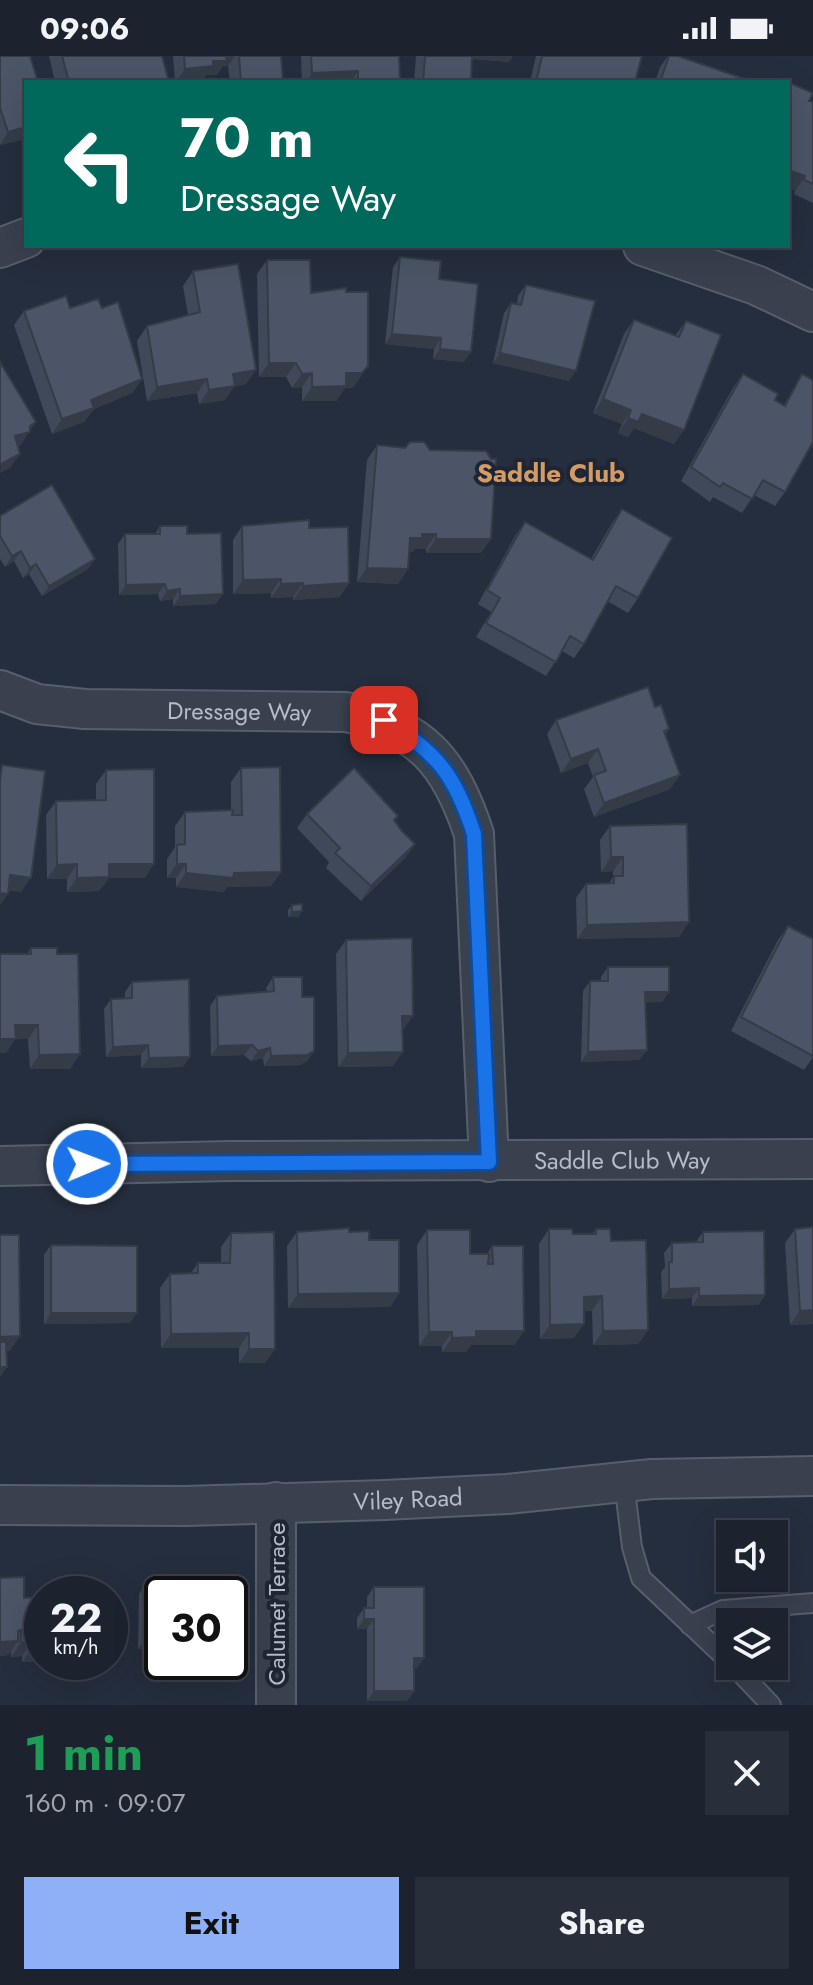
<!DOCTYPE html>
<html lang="en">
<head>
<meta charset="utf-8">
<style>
  body { margin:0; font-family:Jost,sans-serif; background:#292f3a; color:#f1f3f6; height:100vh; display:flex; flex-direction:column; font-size:30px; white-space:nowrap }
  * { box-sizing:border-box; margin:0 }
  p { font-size:26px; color:#a0a4aa }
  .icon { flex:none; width:44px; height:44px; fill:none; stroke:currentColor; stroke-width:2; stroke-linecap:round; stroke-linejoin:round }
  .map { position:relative; height:1649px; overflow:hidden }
  .side { display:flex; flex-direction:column; background:#1c222e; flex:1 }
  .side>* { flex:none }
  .guide { position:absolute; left:24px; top:24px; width:766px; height:168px; border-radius:0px; box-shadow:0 8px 32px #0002,0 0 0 2px #3a3f4a; background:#00695c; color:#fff; overflow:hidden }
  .tools { position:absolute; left:716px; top:1464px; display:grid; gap:16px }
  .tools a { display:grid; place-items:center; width:72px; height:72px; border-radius:0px; background:#1c222e; box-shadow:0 8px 32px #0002,0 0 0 2px #3a3f4a; font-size:40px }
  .speed { position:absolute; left:24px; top:1520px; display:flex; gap:16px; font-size:40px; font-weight:700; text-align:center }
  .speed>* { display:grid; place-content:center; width:104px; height:104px; border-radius:50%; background:#1c222e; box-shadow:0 8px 32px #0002,0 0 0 2px #3a3f4a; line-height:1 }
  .speed small { font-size:20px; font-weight:400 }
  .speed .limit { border:4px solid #111; border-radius:12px; background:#fff; color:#111 }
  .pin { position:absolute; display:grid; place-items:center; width:68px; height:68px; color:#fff; margin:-34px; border-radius:16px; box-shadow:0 4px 12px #0006 }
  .me { position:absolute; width:88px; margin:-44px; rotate:89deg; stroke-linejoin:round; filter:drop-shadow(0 0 6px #0008) }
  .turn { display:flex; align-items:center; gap:28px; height:168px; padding:0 24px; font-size:36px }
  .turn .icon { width:104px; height:104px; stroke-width:2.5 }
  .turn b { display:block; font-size:56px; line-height:68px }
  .round { display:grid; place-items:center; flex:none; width:84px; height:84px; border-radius:0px; background:#292f3a }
  .headline { display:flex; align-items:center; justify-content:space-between; height:136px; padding:0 24px }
  h1 { font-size:48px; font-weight:700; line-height:60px; color:#1e9e55 }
  .primary-button { display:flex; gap:16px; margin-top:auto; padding:16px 24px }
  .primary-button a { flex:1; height:92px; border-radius:0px; background:#8db0f6; color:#111; font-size:32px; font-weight:700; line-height:92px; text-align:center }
  .primary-button a+a { background:#292f3a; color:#f1f3f6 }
  .status { display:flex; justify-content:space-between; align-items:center; height:56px; padding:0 40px; background:#1c222e; direction:ltr }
  .status svg { height:22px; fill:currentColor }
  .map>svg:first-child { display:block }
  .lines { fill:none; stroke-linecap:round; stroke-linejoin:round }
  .service-casing { stroke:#575e6c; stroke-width:22 }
  .minor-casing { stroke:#575e6c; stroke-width:42 }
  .service { stroke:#39404e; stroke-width:18 }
  .minor { stroke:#39404e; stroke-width:38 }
  .wall { fill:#404959 }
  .shaded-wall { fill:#343c48 }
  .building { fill:#4b5567; stroke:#343c48; stroke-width:2 }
  .route-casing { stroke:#114b97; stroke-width:20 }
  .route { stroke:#1a73e8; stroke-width:14 }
  .labels { text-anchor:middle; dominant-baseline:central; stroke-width:8; stroke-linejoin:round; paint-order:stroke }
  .street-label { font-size:24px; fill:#b5bbc9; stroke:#1e2533 }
  .neighbourhood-label { font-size:26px; font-weight:bold; fill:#d39b66; stroke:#1e2533 }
</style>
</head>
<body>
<div class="status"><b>09:06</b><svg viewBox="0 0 49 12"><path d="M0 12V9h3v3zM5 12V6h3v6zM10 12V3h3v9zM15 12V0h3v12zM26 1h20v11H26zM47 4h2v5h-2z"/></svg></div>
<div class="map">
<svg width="813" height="1649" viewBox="0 0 813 1649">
  <rect width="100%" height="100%" fill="#252e3e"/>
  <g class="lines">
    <defs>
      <g id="service">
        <path d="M 624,1426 L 632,1491 L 641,1522 L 730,1606"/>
        <path d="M 690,1569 L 723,1554 L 813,1547"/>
        <path d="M 734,1610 L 771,1649"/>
      </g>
      <g id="minor">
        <path d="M 643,190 L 756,229 L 813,256"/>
        <path d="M 0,192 L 26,182"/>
        <path id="s1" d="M 0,634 L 37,648 L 85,653 L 346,656 C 422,672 450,706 474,778 L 489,1106"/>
        <path id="s2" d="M 0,1110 L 231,1105 L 813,1103"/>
        <path d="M 276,1446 L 276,1649"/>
        <path id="s3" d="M 0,1449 L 185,1450 L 385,1444 L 507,1438 L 652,1423 L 813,1420"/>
      </g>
    </defs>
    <use href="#service" class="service-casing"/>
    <use href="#minor" class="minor-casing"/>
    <use href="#service" class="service"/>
    <use href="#minor" class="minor"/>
  </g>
  <g class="wall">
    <path d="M 0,0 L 26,26 L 26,83 L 0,89 Z"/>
    <path d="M 49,0 L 162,0 L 169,26 L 55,26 Z"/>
    <path d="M 173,0 L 281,0 L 283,26 L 230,26 L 228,10 L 223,10 L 217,19 L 206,19 L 203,24 L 175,26 Z"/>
    <path d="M 301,0 L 399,0 L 400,26 L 302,26 Z"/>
    <path d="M 416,0 L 513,0 L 509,6 L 472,3 L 471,26 L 414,26 Z"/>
    <path d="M 536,0 L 642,0 L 635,26 L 530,26 Z"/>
    <path d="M 668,0 L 678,0 L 754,26 L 655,26 L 660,11 Z"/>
    <path d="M 788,26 L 809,45 L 813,46 L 813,147 L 794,138 L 795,135 L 788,132 Z"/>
    <path d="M 400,201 L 439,223 L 464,306 L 433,303 L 434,293 L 385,288 L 393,211 Z"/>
    <path d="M 267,204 L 311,237 L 353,332 L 345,332 L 336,345 L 302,345 L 302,331 L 292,332 L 286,321 L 259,321 L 257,218 Z"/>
    <path d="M 193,215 L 246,328 L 234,330 L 225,344 L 199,348 L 197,337 L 147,345 L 137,285 L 147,270 L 188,259 L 183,230 Z"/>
    <path d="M 526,229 L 569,325 L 493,307 L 504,257 L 511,247 L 517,248 L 518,240 Z"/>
    <path d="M 70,252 L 102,252 L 142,323 L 132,337 L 94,353 L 84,366 L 52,378 L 14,269 L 24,255 Z"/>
    <path d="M 634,264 L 675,280 L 686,265 L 674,388 L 634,372 L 628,381 L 618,377 L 622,368 L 593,357 L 624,278 Z"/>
    <path d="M 743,318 L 775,344 L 784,349 L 802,318 L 785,436 L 775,450 L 754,439 L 742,457 L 713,441 L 710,446 L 681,425 L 733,332 Z"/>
    <path d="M 377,389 L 430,394 L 491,403 L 481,497 L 426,497 L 426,493 L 415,493 L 412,496 L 409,496 L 408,513 L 398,528 L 357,526 L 367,404 Z"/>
    <path d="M 622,453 L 638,542 L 628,557 L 607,545 L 584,588 L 574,602 L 562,595 L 546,620 L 476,581 L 491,556 L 478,548 L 515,480 L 525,466 L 591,503 L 612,467 Z"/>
    <path d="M 0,460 L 88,513 L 42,540 L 29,518 L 23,522 L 14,505 L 5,511 L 0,503 Z"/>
    <path d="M 160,470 L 187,478 L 216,548 L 173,550 L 173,543 L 160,545 L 158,538 L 119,539 L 118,488 L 125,478 L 155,478 Z"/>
    <path d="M 242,470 L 309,472 L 349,527 L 339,541 L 293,544 L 293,541 L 271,542 L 271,537 L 233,538 L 233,484 Z"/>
    <path d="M 655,651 L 669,673 L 665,679 L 670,733 L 594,761 L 584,733 L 593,721 L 588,707 L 561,717 L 547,678 L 556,664 Z"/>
    <path d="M 241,712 L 281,816 L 271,830 L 227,831 L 224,836 L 176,831 L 176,822 L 167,822 L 167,803 L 175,791 L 175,770 L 185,756 L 231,754 L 231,726 Z"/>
    <path d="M 106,714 L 145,822 L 109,822 L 99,835 L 67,836 L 67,823 L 47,823 L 46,759 L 56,745 L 96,744 L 96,728 Z"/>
    <path d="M 307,758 L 398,760 L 395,765 L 402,775 L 415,788 L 405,802 L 361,845 L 326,812 L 329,806 L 297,772 Z"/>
    <path d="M 610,770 L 689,866 L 679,881 L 577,883 L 576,842 L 586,828 L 609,827 L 613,821 L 613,815 L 601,816 L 600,784 Z"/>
    <path d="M 292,849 L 299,861 L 288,861 L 288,854 Z"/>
    <path d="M 788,870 L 813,883 L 813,1001 L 804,1014 L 731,975 L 778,884 Z"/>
    <path d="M 346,884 L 403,974 L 393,1010 L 338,1011 L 336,898 Z"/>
    <path d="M 31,892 L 57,898 L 80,998 L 70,1013 L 30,1013 L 28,983 L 15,983 L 6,997 L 27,898 Z"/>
    <path d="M 608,911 L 669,936 L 662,946 L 645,946 L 647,994 L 639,1004 L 581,1006 L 583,935 L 590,925 L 601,925 L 601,921 Z"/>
    <path d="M 273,921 L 302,941 L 314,995 L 307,1005 L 300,1009 L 264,1010 L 263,1002 L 251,1005 L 244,999 L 211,1000 L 210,950 L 217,940 L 267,936 L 266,932 Z"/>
    <path d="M 132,926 L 183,1011 L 141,1012 L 141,999 L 106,1001 L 104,953 L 111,943 L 125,943 L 125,936 Z"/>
    <path d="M 549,1173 L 573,1178 L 592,1178 L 596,1173 L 611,1185 L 648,1274 L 638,1288 L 593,1289 L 592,1255 L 584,1255 L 574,1282 L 540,1283 L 539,1188 Z"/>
    <path d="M 795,1173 L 813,1268 L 790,1269 L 785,1187 Z"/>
    <path d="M 427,1174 L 470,1198 L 487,1198 L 492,1190 L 524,1275 L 514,1289 L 471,1289 L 466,1296 L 442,1296 L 442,1290 L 419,1290 L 417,1189 Z"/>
    <path d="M 297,1176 L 349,1176 L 369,1184 L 399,1237 L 390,1251 L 288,1252 L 287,1190 Z"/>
    <path d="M 703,1176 L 765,1239 L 758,1249 L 692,1250 L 692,1242 L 662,1243 L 661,1216 L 665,1211 L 664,1197 L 672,1187 L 696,1186 Z"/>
    <path d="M 231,1177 L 275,1293 L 265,1307 L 239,1307 L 239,1292 L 161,1292 L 160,1232 L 170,1218 L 191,1217 L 198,1207 L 221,1207 L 221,1191 Z"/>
    <path d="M 51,1189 L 130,1267 L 44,1268 L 44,1199 Z"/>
    <path d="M 0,1522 L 41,1599 L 36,1606 L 22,1606 L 22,1600 L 11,1601 L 11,1595 L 8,1599 L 0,1600 Z"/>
    <path d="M 146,1528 L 201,1529 L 162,1593 L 138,1593 L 139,1538 Z"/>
    <path d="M 374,1531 L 424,1602 L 417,1612 L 414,1612 L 414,1635 L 407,1645 L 367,1645 L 367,1573 L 357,1573 L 357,1562 L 364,1552 L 367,1552 L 367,1541 Z"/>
  </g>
  <g class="shaded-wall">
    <path d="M 223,0 L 235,0 L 228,10 L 223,10 L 217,19 L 206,19 L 203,24 L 176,26 L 185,13 L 213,5 Z"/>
    <path d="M 465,0 L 513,0 L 509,6 L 463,2 Z"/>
    <path d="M 358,15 L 351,26 L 306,26 L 312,17 Z"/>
    <path d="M 26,71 L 26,83 L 0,89 L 8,76 Z"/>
    <path d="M 788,114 L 805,120 L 795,135 L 788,132 Z"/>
    <path d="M 392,278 L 441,282 L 434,293 L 385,288 Z"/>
    <path d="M 440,293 L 471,296 L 464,306 L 433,303 Z"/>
    <path d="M 500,297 L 576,315 L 569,325 L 493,307 Z"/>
    <path d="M 269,307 L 296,307 L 286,321 L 259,321 Z"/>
    <path d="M 368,310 L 353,332 L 345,332 L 336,345 L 302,345 L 312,331 Z"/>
    <path d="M 256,314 L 246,328 L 234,330 L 225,344 L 199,348 L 209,334 L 233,318 Z"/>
    <path d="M 312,317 L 302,331 L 292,332 L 302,318 Z"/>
    <path d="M 142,323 L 132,337 L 94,353 L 84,366 L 52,378 L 62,363 L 91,344 Z"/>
    <path d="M 207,323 L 197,337 L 147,345 L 157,331 Z"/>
    <path d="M 603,343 L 631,354 L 622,368 L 593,357 Z"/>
    <path d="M 642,358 L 684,374 L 674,388 L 634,372 L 628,381 L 618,377 L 628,362 Z"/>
    <path d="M 36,366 L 20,390 L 6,395 L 15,380 Z"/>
    <path d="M 20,398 L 10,412 L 0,417 L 1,408 Z"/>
    <path d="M 422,478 L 436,478 L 426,493 L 415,493 L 412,496 L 400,496 L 410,482 Z"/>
    <path d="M 436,483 L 491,483 L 481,497 L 426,497 Z"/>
    <path d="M 21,495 L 14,505 L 5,511 L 12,500 Z"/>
    <path d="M 95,503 L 88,513 L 42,540 L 49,530 Z"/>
    <path d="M 36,508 L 29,518 L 23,522 L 30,512 Z"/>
    <path d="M 367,512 L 408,513 L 398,528 L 357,526 Z"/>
    <path d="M 281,523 L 271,537 L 233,538 L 243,524 Z"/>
    <path d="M 303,527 L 293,541 L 271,542 L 281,528 Z"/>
    <path d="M 349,527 L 339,541 L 293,544 L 303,530 Z"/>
    <path d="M 165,528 L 158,538 L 119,539 L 126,529 Z"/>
    <path d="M 180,533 L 173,543 L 160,545 L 167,535 Z"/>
    <path d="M 223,538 L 216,548 L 173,550 L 180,540 Z"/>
    <path d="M 598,693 L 588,707 L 561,717 L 571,703 Z"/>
    <path d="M 680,719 L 670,733 L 594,761 L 604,747 Z"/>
    <path d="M 415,788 L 405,802 L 361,845 L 371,830 Z"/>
    <path d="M 611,801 L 623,801 L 613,815 L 601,816 Z"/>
    <path d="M 77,808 L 67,823 L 47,823 L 57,809 Z"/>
    <path d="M 109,808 L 154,808 L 145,822 L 109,822 L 99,835 L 67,836 L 77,822 Z"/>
    <path d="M 177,808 L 186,808 L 176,822 L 167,822 Z"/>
    <path d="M 281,816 L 271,830 L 227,831 L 224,836 L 176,831 L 186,817 Z"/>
    <path d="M 10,819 L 31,822 L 21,836 L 0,834 Z"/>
    <path d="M 0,837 L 8,838 L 0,849 Z"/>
    <path d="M 302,855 L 299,861 L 288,861 L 292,856 Z"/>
    <path d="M 689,866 L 679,881 L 577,883 L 587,869 Z"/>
    <path d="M 645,936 L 669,936 L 662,946 L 638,947 Z"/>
    <path d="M 402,960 L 413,960 L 403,974 L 392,974 Z"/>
    <path d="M 15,969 L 38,969 L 28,983 L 15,983 L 6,997 L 0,997 L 0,983 Z"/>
    <path d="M 148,989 L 141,999 L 106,1001 L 113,991 Z"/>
    <path d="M 252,989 L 244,999 L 211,1000 L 218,990 Z"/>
    <path d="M 270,992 L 263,1002 L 251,1005 L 258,995 Z"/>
    <path d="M 647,994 L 639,1004 L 581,1006 L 588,996 Z"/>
    <path d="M 314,995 L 307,1005 L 300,1009 L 264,1010 L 271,1000 Z"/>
    <path d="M 403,996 L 393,1010 L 338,1011 L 348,997 Z"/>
    <path d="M 80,998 L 70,1013 L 30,1013 L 39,999 Z"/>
    <path d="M 190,1001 L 183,1011 L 141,1012 L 149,1002 Z"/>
    <path d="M 699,1232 L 692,1242 L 662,1243 L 669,1233 Z"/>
    <path d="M 399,1237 L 390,1251 L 288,1252 L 298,1238 Z"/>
    <path d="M 765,1239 L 758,1249 L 692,1250 L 699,1240 Z"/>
    <path d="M 602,1240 L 592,1255 L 574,1255 L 584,1241 Z"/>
    <path d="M 813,1254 L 813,1268 L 790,1269 L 800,1255 Z"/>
    <path d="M 51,1257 L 137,1257 L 130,1267 L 44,1268 Z"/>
    <path d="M 584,1268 L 574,1282 L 540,1283 L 550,1269 Z"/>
    <path d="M 648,1274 L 638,1288 L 593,1289 L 603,1275 Z"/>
    <path d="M 476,1275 L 524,1275 L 514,1289 L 471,1289 L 466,1296 L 442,1296 L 452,1282 Z"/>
    <path d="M 429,1276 L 452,1276 L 442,1290 L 419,1290 Z"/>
    <path d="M 249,1277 L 239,1292 L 161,1292 L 171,1278 Z"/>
    <path d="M 20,1280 L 10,1295 L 0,1295 L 0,1281 Z"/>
    <path d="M 249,1293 L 275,1293 L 265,1307 L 239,1307 Z"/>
    <path d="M 0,1311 L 7,1311 L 0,1321 Z"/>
    <path d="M 364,1563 L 374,1563 L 367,1573 L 357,1573 Z"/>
    <path d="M 21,1574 L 13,1585 L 18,1585 L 8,1599 L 0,1600 L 0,1586 L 18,1575 Z"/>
    <path d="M 145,1583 L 162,1583 L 162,1593 L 138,1593 Z"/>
    <path d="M 21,1586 L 32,1586 L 22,1600 L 11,1601 Z"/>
    <path d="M 42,1591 L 42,1599 L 36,1606 L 22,1606 L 32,1592 Z"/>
    <path d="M 414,1602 L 424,1602 L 417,1612 L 407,1612 Z"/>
    <path d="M 190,1606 L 211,1606 L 207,1612 L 186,1611 Z"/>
    <path d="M 374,1635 L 414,1635 L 407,1645 L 367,1645 Z"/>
  </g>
  <g class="building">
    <path d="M 0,0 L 30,0 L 38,26 L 26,26 L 26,71 L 8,76 L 0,52 Z"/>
    <path d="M 62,0 L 162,0 L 169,26 L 69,26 Z"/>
    <path d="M 184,0 L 226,0 L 227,5 L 213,5 L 213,10 L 185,13 Z"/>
    <path d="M 239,0 L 281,0 L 283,26 L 241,26 Z"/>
    <path d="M 311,0 L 399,0 L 400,25 L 358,26 L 358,15 L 312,17 Z"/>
    <path d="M 425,0 L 472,0 L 471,26 L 423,26 Z"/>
    <path d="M 542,0 L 642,0 L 635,26 L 536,26 Z"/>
    <path d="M 669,0 L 678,0 L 754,26 L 660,26 Z"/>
    <path d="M 788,26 L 813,37 L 809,45 L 813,46 L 813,128 L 804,124 L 805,120 L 788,114 Z"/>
    <path d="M 400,201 L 441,205 L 439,223 L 478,228 L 471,296 L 440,293 L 441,282 L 392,278 Z"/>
    <path d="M 267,204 L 310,204 L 311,237 L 346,232 L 346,236 L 368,236 L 368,310 L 362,317 L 346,317 L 346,330 L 312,331 L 312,317 L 302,318 L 296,307 L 269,307 Z"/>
    <path d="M 238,208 L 256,314 L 233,318 L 235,330 L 209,334 L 207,323 L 157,331 L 147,270 L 200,256 L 193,215 Z"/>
    <path d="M 526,229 L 595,245 L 576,315 L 500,297 L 511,247 L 521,249 Z"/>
    <path d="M 66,240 L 70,252 L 98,243 L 102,252 L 118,246 L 142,323 L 91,344 L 94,352 L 62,363 L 24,255 Z"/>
    <path d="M 634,264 L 679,281 L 686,265 L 721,279 L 684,374 L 642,358 L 638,366 L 628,362 L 631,354 L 603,343 Z"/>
    <path d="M 0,306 L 36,366 L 30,370 L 30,376 L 15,380 L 20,398 L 1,408 L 0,408 Z"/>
    <path d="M 743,318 L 778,338 L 775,344 L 785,350 L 802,318 L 813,324 L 813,386 L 785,436 L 763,424 L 752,443 L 723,427 L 720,431 L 691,411 Z"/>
    <path d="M 410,386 L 424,386 L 430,394 L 486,395 L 491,403 L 496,403 L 491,483 L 436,483 L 436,478 L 422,478 L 422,482 L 410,482 L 408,513 L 367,512 L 377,389 L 405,392 Z"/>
    <path d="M 52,429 L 95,503 L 49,530 L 36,508 L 30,512 L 21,495 L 12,500 L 0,480 L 0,460 Z"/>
    <path d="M 622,453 L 672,482 L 638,542 L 616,530 L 584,588 L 570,580 L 556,606 L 486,567 L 500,542 L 487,534 L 525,466 L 593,504 Z"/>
    <path d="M 309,464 L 309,472 L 348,471 L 349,527 L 303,530 L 303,527 L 281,528 L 281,523 L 243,524 L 242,470 Z"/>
    <path d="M 160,470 L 187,470 L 187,478 L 221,477 L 223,538 L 180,540 L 180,533 L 167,535 L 165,528 L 126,529 L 125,478 L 160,478 Z"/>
    <path d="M 648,631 L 655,651 L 661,649 L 669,673 L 664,675 L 680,719 L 604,747 L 594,719 L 606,715 L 598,693 L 571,703 L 556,664 Z"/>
    <path d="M 2,709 L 45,715 L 31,822 L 10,819 L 8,838 L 0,837 L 0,725 Z"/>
    <path d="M 280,711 L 281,816 L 234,817 L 233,822 L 186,817 L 186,808 L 177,808 L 177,789 L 185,788 L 185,756 L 233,754 L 232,759 L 242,759 L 241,712 Z"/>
    <path d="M 354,712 L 398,760 L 394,764 L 402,775 L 415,788 L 371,830 L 335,797 L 340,792 L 307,758 Z"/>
    <path d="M 154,713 L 154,808 L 109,808 L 109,821 L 77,822 L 77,808 L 57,809 L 56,745 L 106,744 L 106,714 Z"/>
    <path d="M 687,768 L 689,866 L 587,869 L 586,828 L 614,827 L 614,820 L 623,820 L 623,801 L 611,801 L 610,770 Z"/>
    <path d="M 302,848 L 302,855 L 292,856 L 292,849 Z"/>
    <path d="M 788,870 L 813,883 L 813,1000 L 741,961 Z"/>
    <path d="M 412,882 L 413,960 L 402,960 L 403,996 L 348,997 L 346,884 Z"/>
    <path d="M 31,892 L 57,892 L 57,898 L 78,898 L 80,998 L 39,999 L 38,969 L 15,969 L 16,983 L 0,983 L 0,898 L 31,898 Z"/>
    <path d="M 608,911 L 669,911 L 669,936 L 645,936 L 647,994 L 588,996 L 590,925 L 608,925 Z"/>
    <path d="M 273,921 L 302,921 L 302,941 L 314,941 L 314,995 L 307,999 L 271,1000 L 270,992 L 258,995 L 252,989 L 218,990 L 217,940 L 274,935 Z"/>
    <path d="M 189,923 L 190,1001 L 149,1002 L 148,989 L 113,991 L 111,943 L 132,942 L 132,926 Z"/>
    <path d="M 813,1171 L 813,1254 L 800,1255 L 795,1173 Z"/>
    <path d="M 349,1172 L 349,1176 L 369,1175 L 369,1184 L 399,1184 L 399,1237 L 298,1238 L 297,1176 Z"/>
    <path d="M 549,1173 L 572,1173 L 573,1178 L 596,1178 L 596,1173 L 610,1173 L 611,1185 L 646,1184 L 648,1274 L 603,1275 L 602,1240 L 584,1241 L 584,1268 L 550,1269 Z"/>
    <path d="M 427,1174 L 470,1174 L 470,1198 L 489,1198 L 488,1208 L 493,1208 L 492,1190 L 523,1190 L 524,1275 L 476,1275 L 476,1281 L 452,1282 L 452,1276 L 429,1276 Z"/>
    <path d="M 764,1175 L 765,1239 L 699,1240 L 699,1232 L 669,1233 L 669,1206 L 672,1206 L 672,1187 L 703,1186 L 703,1176 Z"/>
    <path d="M 274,1176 L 275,1293 L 249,1293 L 249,1277 L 171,1278 L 170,1218 L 198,1217 L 198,1207 L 230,1207 L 231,1177 Z"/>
    <path d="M 0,1179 L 19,1179 L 20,1280 L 0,1281 Z"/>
    <path d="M 51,1189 L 137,1190 L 137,1257 L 51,1257 Z"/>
    <path d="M 0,1286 L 6,1286 L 7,1311 L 0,1311 Z"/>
    <path d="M 24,1521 L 24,1542 L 42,1541 L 42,1592 L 32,1592 L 32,1586 L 21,1586 L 21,1574 L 18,1575 L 18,1585 L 0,1586 L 0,1522 Z"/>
    <path d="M 201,1526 L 201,1529 L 220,1529 L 220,1538 L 162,1538 L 162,1583 L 145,1583 L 146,1528 Z"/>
    <path d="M 374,1531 L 424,1531 L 424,1602 L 414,1602 L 414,1635 L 374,1635 L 374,1563 L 364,1563 L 364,1552 L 374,1552 Z"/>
  </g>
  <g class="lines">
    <defs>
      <path id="route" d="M 87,1108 L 489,1106 L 474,778 C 454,717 438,698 384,664"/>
    </defs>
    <use href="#route" class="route-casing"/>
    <use href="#route" class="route"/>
  </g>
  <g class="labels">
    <g class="street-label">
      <text stroke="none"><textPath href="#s1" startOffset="242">Dressage Way</textPath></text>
      <text stroke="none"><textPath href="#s2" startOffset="622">Saddle Club Way</textPath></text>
      <text stroke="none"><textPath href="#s3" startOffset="408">Viley Road</textPath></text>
      <text transform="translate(276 1548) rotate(-90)">Calumet Terrace</text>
    </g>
    <g class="neighbourhood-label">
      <text x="551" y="417">Saddle Club</text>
    </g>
  </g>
</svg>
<div class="tools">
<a><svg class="icon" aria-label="sound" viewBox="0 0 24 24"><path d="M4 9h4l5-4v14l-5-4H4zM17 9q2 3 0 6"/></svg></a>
<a><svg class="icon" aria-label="layers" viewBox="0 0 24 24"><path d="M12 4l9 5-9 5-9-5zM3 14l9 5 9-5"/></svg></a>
</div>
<div class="speed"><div>22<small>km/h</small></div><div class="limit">30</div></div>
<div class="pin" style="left:384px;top:664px;background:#d93025"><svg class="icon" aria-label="arrive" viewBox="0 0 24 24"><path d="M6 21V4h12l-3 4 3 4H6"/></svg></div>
<svg class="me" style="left:87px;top:1108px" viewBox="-20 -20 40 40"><circle r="17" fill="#1a73e8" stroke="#fff" stroke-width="3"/><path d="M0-11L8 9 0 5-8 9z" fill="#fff"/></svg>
<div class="guide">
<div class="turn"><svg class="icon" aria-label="left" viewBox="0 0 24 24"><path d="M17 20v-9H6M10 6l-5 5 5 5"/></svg><div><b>70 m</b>Dressage Way</div></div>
</div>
</div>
<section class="side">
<div class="headline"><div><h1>1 min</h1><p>160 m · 09:07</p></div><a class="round"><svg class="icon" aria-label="close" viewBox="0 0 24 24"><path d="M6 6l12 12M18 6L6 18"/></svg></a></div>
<div class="primary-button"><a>Exit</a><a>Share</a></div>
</section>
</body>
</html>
